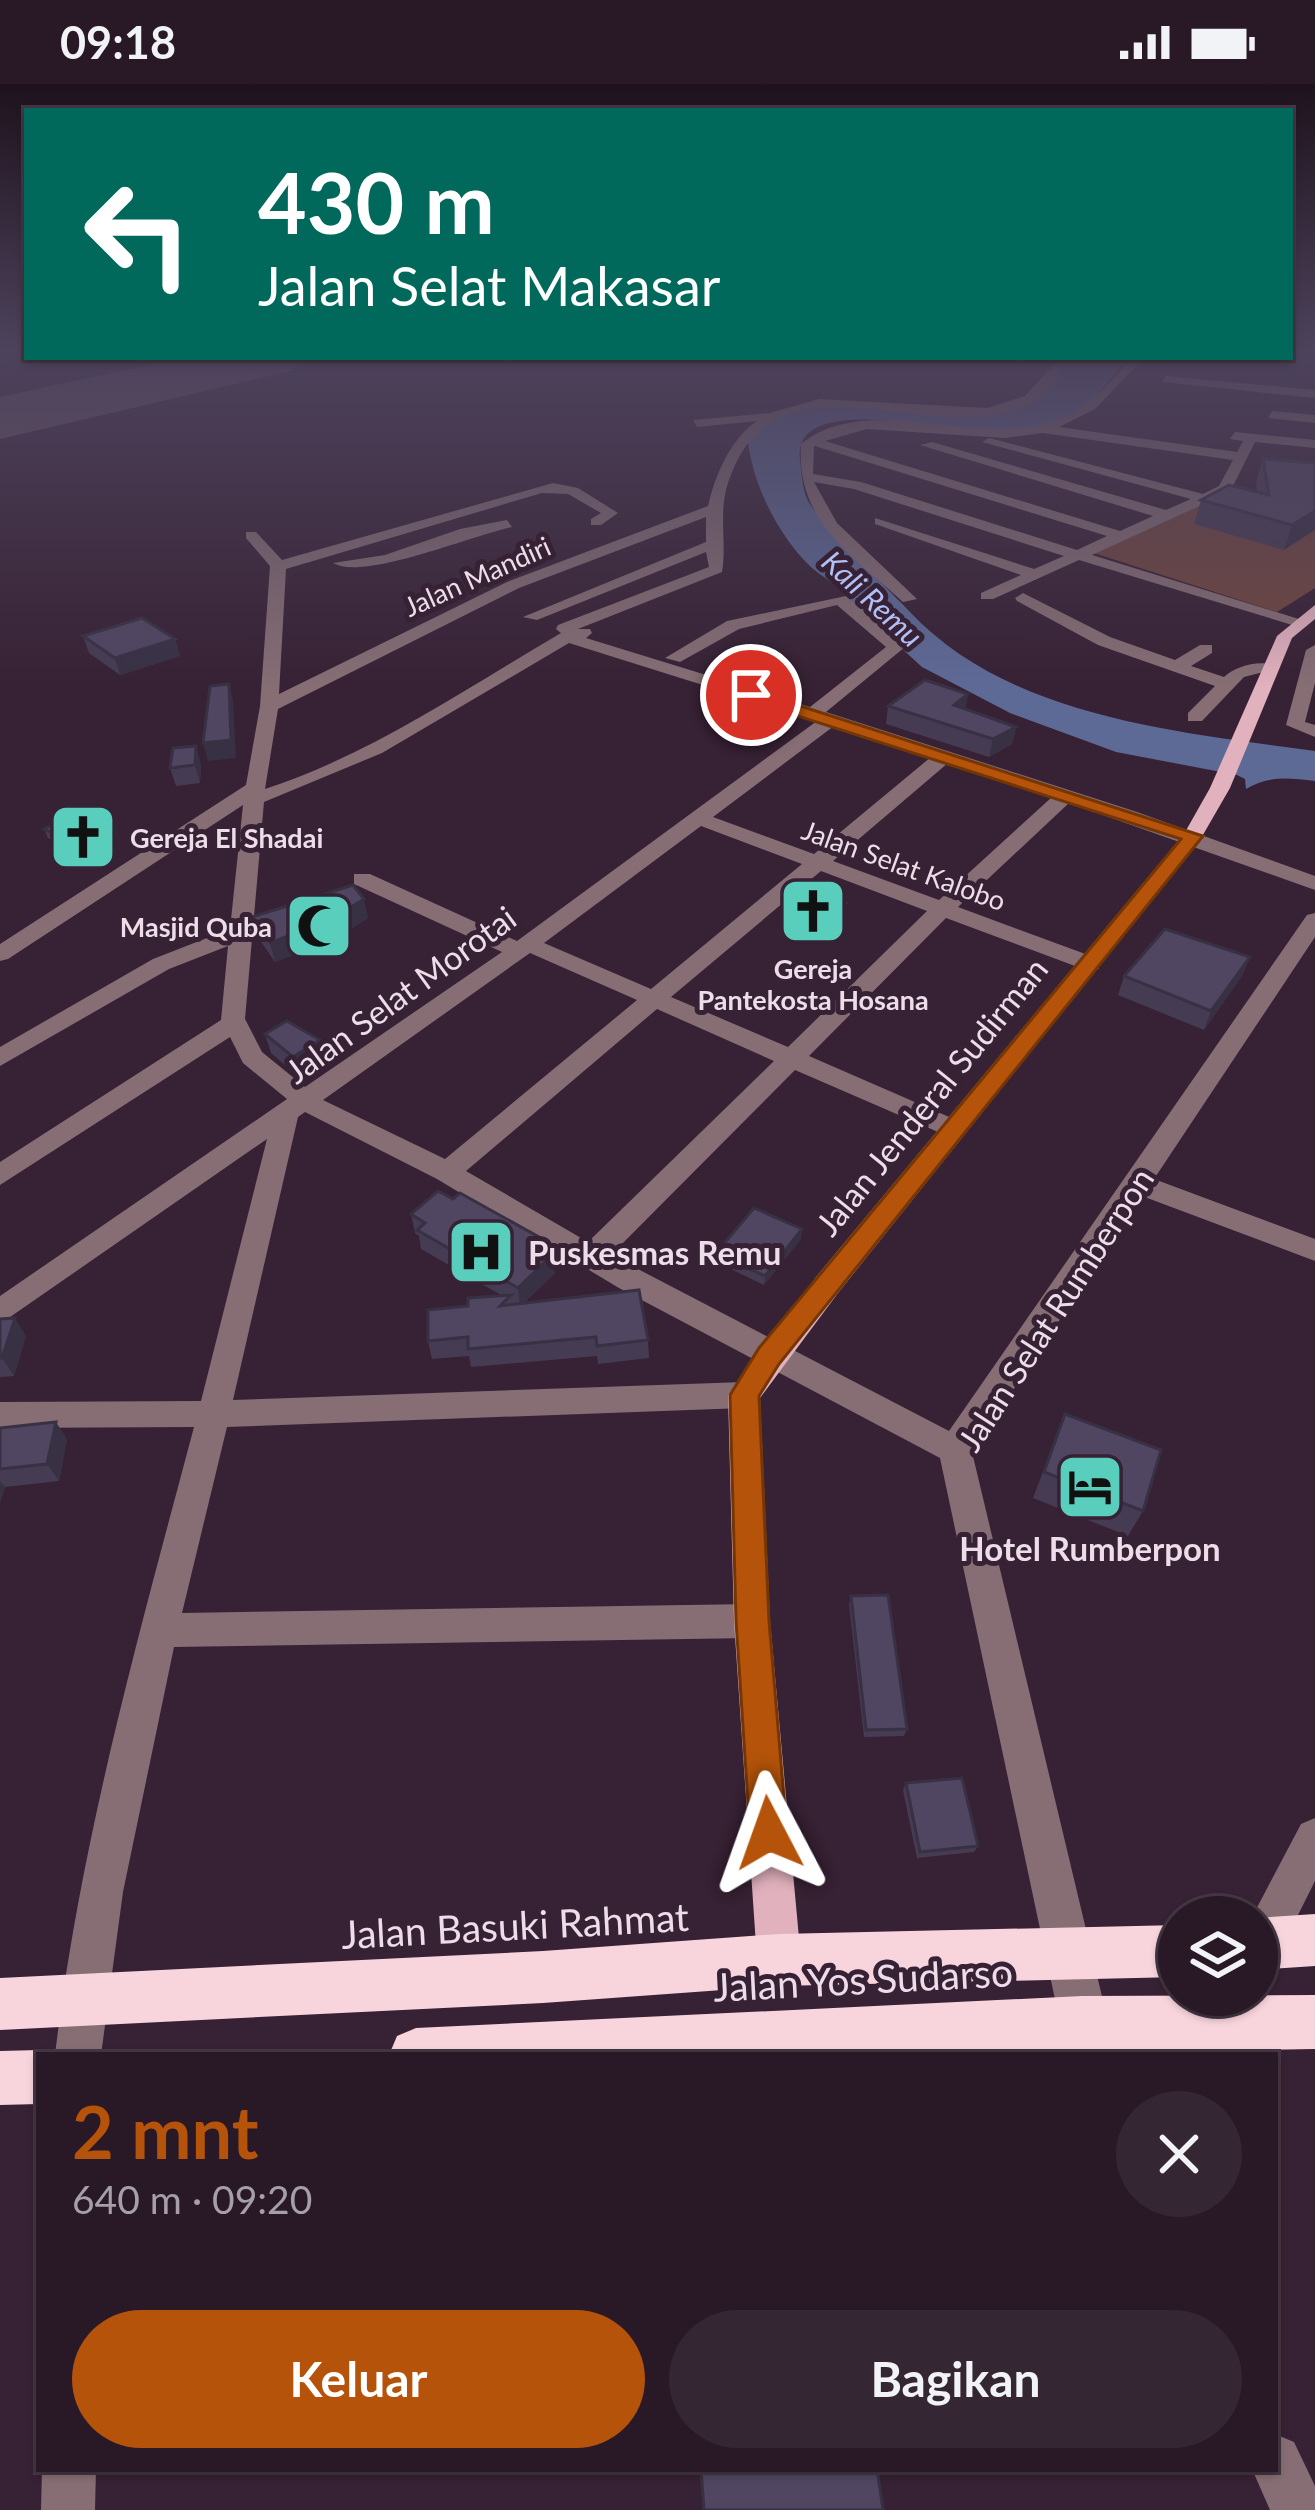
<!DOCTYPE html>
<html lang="id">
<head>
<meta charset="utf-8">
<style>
  body { margin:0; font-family:Lato,sans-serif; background:#352633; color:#f1f3f6; height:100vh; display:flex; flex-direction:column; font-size:45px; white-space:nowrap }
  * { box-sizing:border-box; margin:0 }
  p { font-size:39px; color:#a5a0a7 }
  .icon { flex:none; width:66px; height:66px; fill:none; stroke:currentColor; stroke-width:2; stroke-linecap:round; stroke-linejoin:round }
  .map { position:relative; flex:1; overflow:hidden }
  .details { position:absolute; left:36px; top:1968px; width:1242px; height:420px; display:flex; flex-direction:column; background:#291927; border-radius:0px; box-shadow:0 3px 9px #0004,0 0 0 3px #453844 }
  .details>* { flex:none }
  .guide { position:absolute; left:24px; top:24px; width:1269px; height:252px; border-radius:0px; box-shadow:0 3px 9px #0004,0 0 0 3px #453844; background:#00695c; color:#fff; overflow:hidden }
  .buttons { position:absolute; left:1158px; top:1812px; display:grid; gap:24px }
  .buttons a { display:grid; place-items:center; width:120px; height:120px; border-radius:50%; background:#291927; box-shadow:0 3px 9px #0004,0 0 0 3px #453844; font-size:60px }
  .pin { position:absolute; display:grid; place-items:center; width:102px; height:102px; color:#fff; margin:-51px; border:6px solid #fff; border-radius:50%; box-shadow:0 3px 12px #0007 }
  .me { position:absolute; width:132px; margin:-66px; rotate:356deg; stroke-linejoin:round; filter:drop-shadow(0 0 9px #0008) }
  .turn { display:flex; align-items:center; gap:42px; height:252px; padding:0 36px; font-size:54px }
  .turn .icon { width:156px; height:156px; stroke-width:2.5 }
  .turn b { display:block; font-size:84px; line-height:102px }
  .round { display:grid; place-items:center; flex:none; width:126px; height:126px; border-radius:63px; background:#352633 }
  .summary { display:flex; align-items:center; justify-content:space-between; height:204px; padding:0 36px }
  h1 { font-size:72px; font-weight:700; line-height:90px; color:#b45309 }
  .primary-button { display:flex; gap:24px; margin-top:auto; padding:24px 36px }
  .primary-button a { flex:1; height:138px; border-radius:72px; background:#b45309; color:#fff; font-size:48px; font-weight:700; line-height:138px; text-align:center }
  .primary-button a+a { background:#352633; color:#f1f3f6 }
  .status { display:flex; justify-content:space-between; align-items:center; height:84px; padding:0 60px; background:#291927; direction:ltr }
  .status svg { height:33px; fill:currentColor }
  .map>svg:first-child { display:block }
  .green { fill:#70463e }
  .water { fill:#5e6a96 }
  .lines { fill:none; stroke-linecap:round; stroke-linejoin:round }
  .runway { fill:#6a5667; fill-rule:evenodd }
  .minor { fill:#866e74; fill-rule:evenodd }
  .major { fill:#e2b1be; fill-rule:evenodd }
  .highway { fill:#f8d4dd; fill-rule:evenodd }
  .wall { fill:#453c53 }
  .shaded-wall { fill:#383144 }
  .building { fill:#504661; stroke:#383144; stroke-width:3 }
  .route { fill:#b45309; stroke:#753606; stroke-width:3 }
  .labels { text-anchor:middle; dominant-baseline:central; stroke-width:10; stroke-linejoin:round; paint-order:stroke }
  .far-street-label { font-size:27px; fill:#ecdde9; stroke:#372134 }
  .far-poi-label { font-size:27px; font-weight:bold; fill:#ecdde9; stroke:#372134; text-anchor:start }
  .far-water-label { font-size:30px; font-style:italic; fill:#b0c0f7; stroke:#372134 }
  .street-label { font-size:33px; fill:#ecdde9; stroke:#372134 }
  .poi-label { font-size:33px; font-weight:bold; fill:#ecdde9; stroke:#372134; text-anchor:start }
  .near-street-label { font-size:39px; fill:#ecdde9; stroke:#372134 }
</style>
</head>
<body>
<div class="status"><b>09:18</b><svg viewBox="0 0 49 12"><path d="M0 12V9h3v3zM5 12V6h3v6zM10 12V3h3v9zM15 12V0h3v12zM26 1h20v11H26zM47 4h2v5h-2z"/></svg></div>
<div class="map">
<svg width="1315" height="2426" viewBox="0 0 1315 2426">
  <rect width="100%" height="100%" fill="#372134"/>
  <path class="green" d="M 1230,404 L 1315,422 L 1315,504 L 1277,528 L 1091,468 Z"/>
  <path class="water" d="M 1073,273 L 1130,273 C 1106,297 1090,328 1056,338 C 1036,344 1014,348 993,349 C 955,350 791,304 800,376 C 802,391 802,408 810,420 C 832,454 880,496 909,527 C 1009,634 1178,648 1315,667 L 1315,697 C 1289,694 1269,691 1246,705 L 1245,695 L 1237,691 L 1116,668 L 1010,629 L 922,583 L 853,520 C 844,502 825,496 811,483 C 779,453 753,401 748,358 C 813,270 945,364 1028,320 C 1049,309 1058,289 1073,273 Z"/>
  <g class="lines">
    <path class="runway" d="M 186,273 L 303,273 L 294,286 L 0,355 L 0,313 Z"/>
    <g class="minor">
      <path d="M 1061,273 L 1073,273 C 1060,289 1048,310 1029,320 C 934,369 775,255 728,399 C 718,430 727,459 722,488 L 578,545 L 590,545 L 592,549 L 586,554 L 810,623 L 886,563 L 837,521 L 739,545 L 680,578 L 665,574 L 727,537 L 846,512 L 905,563 L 826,628 L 1137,728 L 1315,792 L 1315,806 L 1069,719 L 958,823 L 1099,875 L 1099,885 L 1083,885 L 946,834 L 809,972 L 963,1039 L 967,1045 L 963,1051 L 945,1051 L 795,986 L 611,1171 L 949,1347 L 1307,831 L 1315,829 L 1315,853 L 1154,1095 L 1315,1155 L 1315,1177 L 1142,1112 L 972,1368 L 1116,1971 L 1070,1971 L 1060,1939 L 940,1374 L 619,1204 L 437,1095 L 305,1028 L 298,1033 L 233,1316 L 744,1298 L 755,1302 L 760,1311 L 755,1320 L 744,1324 L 227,1343 L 182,1529 L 752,1520 L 765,1525 L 770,1537 L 765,1549 L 752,1554 L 174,1563 L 123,1808 L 101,1971 L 55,1971 C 80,1758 139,1550 194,1343 L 0,1344 L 0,1318 L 201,1317 L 267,1055 L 0,1240 L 0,1212 L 287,1015 L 243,979 L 230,953 L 0,1101 L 0,1078 L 221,936 L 228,862 L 169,885 L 0,982 L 0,963 L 153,875 L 230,845 L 243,721 L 8,875 L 0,877 L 0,860 L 246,701 L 260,622 L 270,482 L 246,454 L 246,448 L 256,448 L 282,476 L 553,399 L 578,404 L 618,429 L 601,441 L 591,441 L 591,435 L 601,429 L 568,410 L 542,409 L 286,485 L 279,610 L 507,498 L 708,422 C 715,392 730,355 757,337 L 697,343 L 693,336 L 770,329 L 819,315 L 987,324 L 1025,312 ZM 706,433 L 706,458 L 523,533 L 537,536 L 706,468 L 709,483 L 558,541 L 556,545 L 561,549 C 465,605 372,670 265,705 L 278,625 L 519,504 ZM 569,559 L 817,637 L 517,857 L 370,790 L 354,790 L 354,800 L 502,868 L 305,1003 L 262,968 L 245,935 L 264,718 L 382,669 ZM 834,642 L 931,673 L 814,770 L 713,733 ZM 948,679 L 1052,713 L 939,816 L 833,777 ZM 701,742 L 802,780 L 651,905 L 544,859 ZM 821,787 L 927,827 L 788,963 L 671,913 ZM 530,869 L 637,916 L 445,1075 L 323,1016 ZM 657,925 L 774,977 L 588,1158 L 466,1087 Z"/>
      <path d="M 1133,273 L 1145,273 L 1095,325 L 1059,343 L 1237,368 L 1243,357 L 1230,355 L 1235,348 L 1315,356 L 1315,364 L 1255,358 L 1230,408 L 1092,471 L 1302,536 L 1302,544 L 1079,476 L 993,515 L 981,515 L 981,509 L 1021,491 L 875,440 L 875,434 L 1034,485 L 1064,472 L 854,405 L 814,398 L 837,439 L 917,515 L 903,518 C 851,470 796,438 801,360 C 872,302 990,374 1072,329 C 1096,316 1114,293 1133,273 ZM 867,345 L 1004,354 L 1043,349 L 1233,376 L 1219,402 L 1203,410 L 989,354 L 982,358 L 1191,415 L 1166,426 L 932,358 L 920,361 L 1153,432 L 1120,447 L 825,357 ZM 814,362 L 815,362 L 1107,452 L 1077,466 L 861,398 L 813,390 Z"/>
      <path d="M 1166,292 L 1315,306 L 1315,314 L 1162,298 Z"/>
      <path d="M 1272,327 L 1315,331 L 1315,339 L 1268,334 Z"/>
      <path d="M 507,436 L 512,443 C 472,451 364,497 333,479 L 385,471 L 460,445 Z"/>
      <path d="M 1023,509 L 1110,553 L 1175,576 L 1200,561 L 1212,561 L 1212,569 L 1191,582 L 1224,593 C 1236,581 1265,574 1279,584 L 1244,593 L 1202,637 L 1188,637 L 1188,629 L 1215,602 L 1098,561 L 1017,517 L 1015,514 Z"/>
      <path d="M 1315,561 L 1315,599 L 1305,638 L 1315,641 L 1315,653 L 1286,641 L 1306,566 Z"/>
      <path d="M 1315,1734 L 1315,1797 L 1276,1875 L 1261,1881 L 1257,1880 L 1257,1833 L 1252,1833 L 1301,1740 Z"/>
      <path d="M 1275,2350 L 1294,2358 L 1315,2402 L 1315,2426 L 1270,2426 L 1252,2385 L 1275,2385 Z"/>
      <path d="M 42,2385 L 96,2385 L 95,2426 L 41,2426 Z"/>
    </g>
    <path class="major" d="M 1315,521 L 1315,535 L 1292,554 L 1230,704 L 1200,756 L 838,1209 L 760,1314 L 770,1537 L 801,1876 L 794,1891 L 779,1898 L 764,1891 L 757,1876 L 734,1537 L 728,1311 L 816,1193 L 1184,750 L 1210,704 L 1277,552 Z"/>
    <g class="highway">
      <path d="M 1315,1830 L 1315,1882 L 1257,1886 L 1257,1834 Z"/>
      <path d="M 1179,1841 L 1179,1893 L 779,1902 L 543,1919 L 0,1946 L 0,1894 L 543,1867 L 779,1850 Z"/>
      <path d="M 1315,1911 L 1315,1965 L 972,1971 L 389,1971 L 397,1952 L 416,1944 L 1082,1912 Z"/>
      <path d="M 39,1966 L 52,1971 L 39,1971 L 39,2020 L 0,2021 L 0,1967 Z"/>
    </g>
  </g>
  <g class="wall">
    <path d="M 1263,375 L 1315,379 L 1284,466 L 1194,440 L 1201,416 L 1257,408 L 1256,398 Z"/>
    <path d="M 83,552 L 175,555 L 180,572 L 120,591 L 89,569 Z"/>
    <path d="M 968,610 L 965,625 L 1016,643 L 1012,660 L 989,673 L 886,640 L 888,622 Z"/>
    <path d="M 201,680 L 200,699 L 176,702 L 170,684 Z"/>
    <path d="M 44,745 L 117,751 L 80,771 L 48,754 Z"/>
    <path d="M 783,816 L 845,828 L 827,844 L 782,826 Z"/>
    <path d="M 252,833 L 368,834 L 336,854 L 275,878 L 257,852 Z"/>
    <path d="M 1250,873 L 1242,892 L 1204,946 L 1118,911 L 1124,892 Z"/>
    <path d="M 265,950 L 325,975 L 298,992 L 271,969 Z"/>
    <path d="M 453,1115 L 539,1153 L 540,1163 L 555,1189 L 524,1219 L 648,1256 L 649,1274 L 598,1280 L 597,1272 L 471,1283 L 469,1272 L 432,1275 L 428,1257 L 468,1222 L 501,1211 L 421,1165 L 419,1152 L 415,1149 L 411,1130 Z"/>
    <path d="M 802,1145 L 801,1155 L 764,1201 L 716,1178 L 716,1169 Z"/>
    <path d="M 0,1235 L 26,1252 L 14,1292 L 0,1293 Z"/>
    <path d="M 1065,1330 L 1143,1427 L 1128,1452 L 1033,1414 Z"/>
    <path d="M 0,1344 L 67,1355 L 59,1397 L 5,1403 L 0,1419 Z"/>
    <path d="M 851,1512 L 907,1645 L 904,1652 L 864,1653 L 849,1520 Z"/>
    <path d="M 906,1699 L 978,1762 L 974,1768 L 917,1774 L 903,1706 Z"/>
  </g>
  <g class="shaded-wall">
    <path d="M 1315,427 L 1315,446 L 1284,466 L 1292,441 Z"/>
    <path d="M 175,555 L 180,572 L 120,591 L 115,574 Z"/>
    <path d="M 229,600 L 233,617 L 236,674 L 208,677 L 203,659 Z"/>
    <path d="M 968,610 L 965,627 L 954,621 Z"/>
    <path d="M 1016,643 L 1012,660 L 989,673 L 993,655 Z"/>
    <path d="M 196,662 L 201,680 L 200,699 L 195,681 Z"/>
    <path d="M 114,742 L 117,751 L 80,771 L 77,761 Z"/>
    <path d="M 364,815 L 368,834 L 336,854 L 275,878 L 270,859 Z"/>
    <path d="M 846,819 L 845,828 L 827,844 L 828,835 Z"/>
    <path d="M 1250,873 L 1242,892 L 1204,946 L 1211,927 Z"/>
    <path d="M 320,956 L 325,975 L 298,992 L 293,973 Z"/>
    <path d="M 802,1145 L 801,1155 L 764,1201 L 765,1192 Z"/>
    <path d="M 553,1170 L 555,1189 L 520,1223 L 518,1204 Z"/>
    <path d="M 15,1234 L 26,1252 L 14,1292 L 2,1274 Z"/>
    <path d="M 56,1338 L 67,1355 L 59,1397 L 47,1380 Z"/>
    <path d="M 0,1397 L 5,1403 L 0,1419 Z"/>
  </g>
  <g class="building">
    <path d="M 1263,375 L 1315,379 L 1315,427 L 1292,441 L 1201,416 L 1229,401 L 1269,411 Z"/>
    <path d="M 142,534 L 175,555 L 115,574 L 83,552 Z"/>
    <path d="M 925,596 L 968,610 L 954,621 L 1016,643 L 993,655 L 888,622 Z"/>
    <path d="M 229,600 L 231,656 L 203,659 L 210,602 Z"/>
    <path d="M 196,662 L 195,681 L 170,684 L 173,664 Z"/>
    <path d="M 82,726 L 114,742 L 77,761 L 44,745 Z"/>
    <path d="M 353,801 L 364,815 L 332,835 L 270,859 L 252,833 Z"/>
    <path d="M 801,801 L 846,819 L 828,835 L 783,816 Z"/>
    <path d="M 1165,845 L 1250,873 L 1211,927 L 1124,892 Z"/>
    <path d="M 287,937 L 320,956 L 293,973 L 265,950 Z"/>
    <path d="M 438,1107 L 453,1115 L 460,1109 L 539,1153 L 532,1159 L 553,1170 L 518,1204 L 417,1146 L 425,1139 L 411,1130 Z"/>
    <path d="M 754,1124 L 802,1145 L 765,1192 L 716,1169 Z"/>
    <path d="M 639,1206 L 648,1256 L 597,1262 L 596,1253 L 468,1265 L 468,1253 L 428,1257 L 428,1226 L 468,1222 L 468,1214 L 511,1211 L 500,1222 Z"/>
    <path d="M 15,1234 L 2,1274 L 0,1274 L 0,1235 Z"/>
    <path d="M 1065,1330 L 1161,1366 L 1143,1427 L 1044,1388 Z"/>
    <path d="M 56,1338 L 47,1380 L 0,1385 L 0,1344 Z"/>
    <path d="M 888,1511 L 907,1645 L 866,1646 L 851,1512 Z"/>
    <path d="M 962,1694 L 978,1762 L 920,1768 L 906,1699 Z"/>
    <path d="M 701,2385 L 877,2385 L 883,2426 L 704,2426 Z"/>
  </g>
  <linearGradient id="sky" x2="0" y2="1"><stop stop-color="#1e121d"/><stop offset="0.44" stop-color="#4d435c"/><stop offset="1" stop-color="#4d435c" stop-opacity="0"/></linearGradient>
  <rect width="1315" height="604" fill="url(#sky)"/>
  <path class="route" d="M 751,606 L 1203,752 L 779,1280 L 759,1312 L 769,1537 L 787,1749 L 782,1762 L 769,1767 L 756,1762 L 750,1749 L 736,1537 L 730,1311 L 759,1264 L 1181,755 L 745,615 L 742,611 Z"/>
  <defs>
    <symbol id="church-square" viewBox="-11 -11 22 22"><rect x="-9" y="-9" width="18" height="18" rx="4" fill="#5acebd" stroke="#372134"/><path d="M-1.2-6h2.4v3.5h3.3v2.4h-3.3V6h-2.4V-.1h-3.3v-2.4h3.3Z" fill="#111"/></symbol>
    <symbol id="mosque-square" viewBox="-11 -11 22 22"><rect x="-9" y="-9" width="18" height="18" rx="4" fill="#5acebd" stroke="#372134"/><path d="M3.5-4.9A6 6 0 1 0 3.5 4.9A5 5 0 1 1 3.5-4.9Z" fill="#111"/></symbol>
    <symbol id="hospital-square" viewBox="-11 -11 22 22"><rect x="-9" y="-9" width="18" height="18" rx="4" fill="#5acebd" stroke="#372134"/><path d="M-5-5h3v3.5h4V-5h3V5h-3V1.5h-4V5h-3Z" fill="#111"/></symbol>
    <symbol id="hotel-square" viewBox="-11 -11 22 22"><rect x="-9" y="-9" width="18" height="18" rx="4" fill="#5acebd" stroke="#372134"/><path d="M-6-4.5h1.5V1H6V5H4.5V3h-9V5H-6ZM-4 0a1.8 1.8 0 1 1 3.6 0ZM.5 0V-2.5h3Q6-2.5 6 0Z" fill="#111"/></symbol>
  </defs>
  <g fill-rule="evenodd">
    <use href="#church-square" x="45" y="715" width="76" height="76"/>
    <use href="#church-square" x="775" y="789" width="76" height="76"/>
    <use href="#mosque-square" x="281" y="804" width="76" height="76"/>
    <use href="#hospital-square" x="443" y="1130" width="76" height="76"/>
    <use href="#hotel-square" x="1052" y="1365" width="76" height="76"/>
  </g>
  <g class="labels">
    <g class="far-street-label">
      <text transform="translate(477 492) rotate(-24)">Jalan Mandiri</text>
      <text transform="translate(904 781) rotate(20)">Jalan Selat Kalobo</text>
    </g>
    <g class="far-poi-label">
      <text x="130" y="753">Gereja El Shadai</text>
      <text x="272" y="842" text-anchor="end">Masjid Quba</text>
      <text x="813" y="884" text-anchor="middle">Gereja<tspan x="813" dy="31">Pantekosta Hosana</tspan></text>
    </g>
    <g class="far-water-label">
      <text transform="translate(873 514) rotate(43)">Kali Remu</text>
    </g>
    <g class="street-label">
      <text transform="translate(400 910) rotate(-36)">Jalan Selat Morotai</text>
      <text transform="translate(931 1012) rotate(-51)">Jalan Jenderal Sudirman</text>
      <text transform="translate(1055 1225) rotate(-57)">Jalan Selat Rumberpon</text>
    </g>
    <g class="poi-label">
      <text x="528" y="1168">Puskesmas Remu</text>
      <text x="1090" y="1464" text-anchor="middle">Hotel Rumberpon</text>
    </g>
    <g class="near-street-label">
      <text transform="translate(515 1841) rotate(-3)">Jalan Basuki Rahmat</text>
      <text transform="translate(863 1895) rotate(-3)">Jalan Yos Sudarso</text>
    </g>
  </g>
</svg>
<div class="buttons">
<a><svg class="icon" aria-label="layers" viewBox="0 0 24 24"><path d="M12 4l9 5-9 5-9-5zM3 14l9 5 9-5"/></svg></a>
</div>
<div class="pin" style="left:751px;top:611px;background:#d93025"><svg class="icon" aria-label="arrive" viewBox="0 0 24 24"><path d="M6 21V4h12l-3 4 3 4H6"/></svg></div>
<svg class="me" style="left:769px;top:1749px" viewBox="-20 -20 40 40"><path d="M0-17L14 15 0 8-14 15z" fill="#b45309" stroke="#fff" stroke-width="4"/></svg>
<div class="guide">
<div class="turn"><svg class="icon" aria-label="left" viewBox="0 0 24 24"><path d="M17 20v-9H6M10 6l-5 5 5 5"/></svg><div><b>430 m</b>Jalan Selat Makasar</div></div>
</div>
<section class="details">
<div class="summary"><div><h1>2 mnt</h1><p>640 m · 09:20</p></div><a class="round"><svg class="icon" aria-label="close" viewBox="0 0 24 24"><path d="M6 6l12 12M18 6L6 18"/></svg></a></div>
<div class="primary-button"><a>Keluar</a><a>Bagikan</a></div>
</section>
</div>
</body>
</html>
